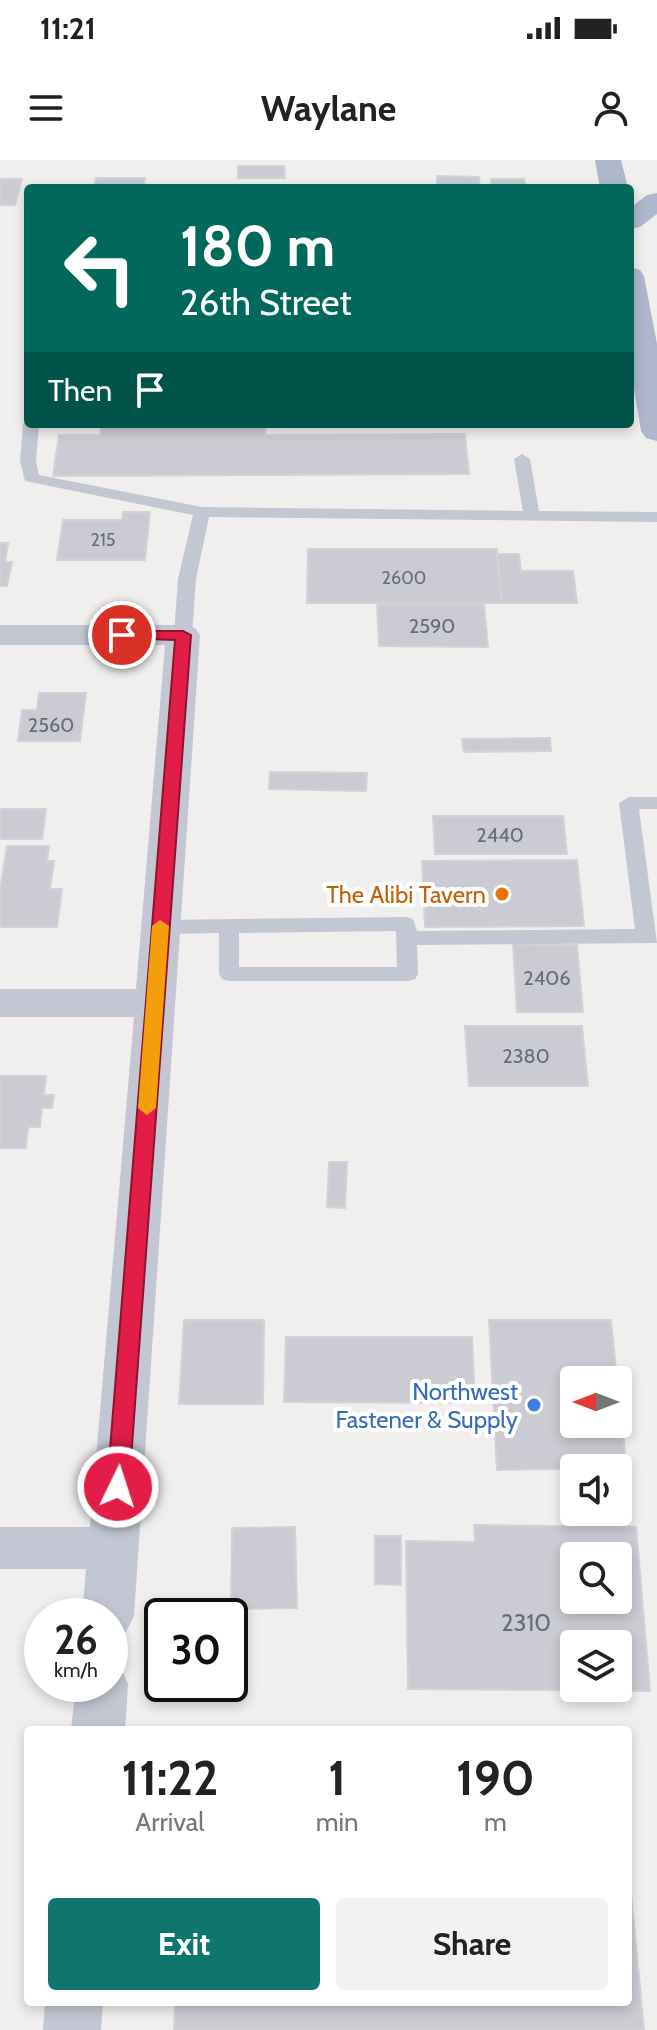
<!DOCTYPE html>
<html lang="en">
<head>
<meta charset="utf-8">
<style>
  body { margin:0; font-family:Cabin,sans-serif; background:#f2f2f2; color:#222; height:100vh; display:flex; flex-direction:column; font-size:30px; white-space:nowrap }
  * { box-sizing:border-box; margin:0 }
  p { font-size:26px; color:#767676 }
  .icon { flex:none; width:44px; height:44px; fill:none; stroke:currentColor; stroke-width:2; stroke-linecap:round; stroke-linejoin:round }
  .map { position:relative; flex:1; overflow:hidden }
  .drawer { position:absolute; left:24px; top:1566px; width:608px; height:280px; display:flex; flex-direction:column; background:#fff; border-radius:8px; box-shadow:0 4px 12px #0003 }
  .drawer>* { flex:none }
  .hud { position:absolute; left:24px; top:24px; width:610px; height:244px; border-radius:8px; box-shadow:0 4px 12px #0003; background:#00695c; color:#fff; overflow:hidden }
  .needle { width:52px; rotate:270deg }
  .fabs { position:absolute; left:560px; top:1206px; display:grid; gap:16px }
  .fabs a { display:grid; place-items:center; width:72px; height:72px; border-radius:8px; background:#fff; box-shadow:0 4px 12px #0003; font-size:40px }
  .speed { position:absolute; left:24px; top:1438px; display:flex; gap:16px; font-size:40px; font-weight:700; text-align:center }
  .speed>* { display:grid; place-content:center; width:104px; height:104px; border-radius:50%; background:#fff; box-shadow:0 4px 12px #0003; line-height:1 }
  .speed small { font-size:20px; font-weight:400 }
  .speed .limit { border:4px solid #111; border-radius:12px; background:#fff; color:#111 }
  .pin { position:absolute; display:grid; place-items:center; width:68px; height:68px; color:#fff; margin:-34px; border:4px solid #fff; border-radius:50%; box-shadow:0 2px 8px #0007 }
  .me { position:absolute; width:88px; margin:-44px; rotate:4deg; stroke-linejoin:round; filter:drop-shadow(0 0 6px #0008) }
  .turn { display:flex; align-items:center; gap:28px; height:168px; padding:0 24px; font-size:36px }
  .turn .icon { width:104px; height:104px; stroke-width:2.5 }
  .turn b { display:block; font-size:56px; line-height:68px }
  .then { display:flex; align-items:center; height:76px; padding:0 24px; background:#0003; gap:16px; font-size:30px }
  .eta { display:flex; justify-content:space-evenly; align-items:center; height:136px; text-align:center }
  .eta b { font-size:48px; font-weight:700; line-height:56px }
  .action { display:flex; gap:16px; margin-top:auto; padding:16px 24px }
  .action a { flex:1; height:92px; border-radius:8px; background:#0f766e; color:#fff; font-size:32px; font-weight:700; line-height:92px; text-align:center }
  .action a+a { background:#f2f2f2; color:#222 }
  .status { display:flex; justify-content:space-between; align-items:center; height:56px; padding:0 40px; background:#fff; direction:ltr }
  .status svg { height:22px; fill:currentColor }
  header { display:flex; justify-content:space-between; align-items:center; height:104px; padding:0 24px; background:#fff; font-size:36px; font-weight:700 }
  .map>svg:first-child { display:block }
  .building { fill:#cbccd3; stroke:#d2d2d9; stroke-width:2; fill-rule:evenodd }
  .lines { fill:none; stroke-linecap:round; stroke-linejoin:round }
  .lane { fill:#c2c7d3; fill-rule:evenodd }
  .street { fill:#c2c7d3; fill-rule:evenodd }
  .primary { fill:#aeb7cc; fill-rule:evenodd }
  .route { fill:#e11d48; stroke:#92132f; stroke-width:2 }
  .slow { fill:#f59e0b }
  .food-dot { fill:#e8710a; stroke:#fff; stroke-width:3 }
  .shop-dot { fill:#3f7fe0; stroke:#fff; stroke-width:3 }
  .labels { text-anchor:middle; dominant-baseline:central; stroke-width:8; stroke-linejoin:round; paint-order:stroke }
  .far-number-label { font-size:18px; fill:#686d79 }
  .number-label { font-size:20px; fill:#686d79 }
  .food-label { font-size:24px; fill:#c56008; stroke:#fff; text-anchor:end }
  .shop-label { font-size:24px; fill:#366cbe; stroke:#fff; text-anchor:end }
  .near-number-label { font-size:24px; fill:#686d79 }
</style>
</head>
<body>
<div class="status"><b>11:21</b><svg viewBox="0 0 49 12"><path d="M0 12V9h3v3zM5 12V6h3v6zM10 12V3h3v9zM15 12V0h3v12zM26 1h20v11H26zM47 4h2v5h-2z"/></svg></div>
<header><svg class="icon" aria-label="menu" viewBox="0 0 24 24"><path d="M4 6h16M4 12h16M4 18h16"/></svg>Waylane<svg class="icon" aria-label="person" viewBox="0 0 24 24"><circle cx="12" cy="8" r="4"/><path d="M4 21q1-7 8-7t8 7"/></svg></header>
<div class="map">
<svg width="657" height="1870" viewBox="0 0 657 1870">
  <rect width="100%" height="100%" fill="#f1eeee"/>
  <g class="building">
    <path d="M 238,6 L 284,6 L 285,18 L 238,18 Z"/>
    <path d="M 437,16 L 479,17 L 480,28 L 437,28 Z"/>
    <path d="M 96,18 L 145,18 L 144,26 L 232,28 L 94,28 Z"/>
    <path d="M 0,19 L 22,19 L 15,45 L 0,45 Z"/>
    <path d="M 491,19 L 524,19 L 526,28 L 492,28 Z"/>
    <path d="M 102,264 L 266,264 L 265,275 L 465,274 L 469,314 L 53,316 L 59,275 L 100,275 Z"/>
    <path d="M 123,352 L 150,352 L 145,400 L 57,400 L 63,360 L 122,360 Z"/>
    <path d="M 0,383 L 8,383 L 5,402 L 12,402 L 7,426 L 0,426 Z"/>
    <path d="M 308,389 L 497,389 L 502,443 L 307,443 Z"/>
    <path d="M 497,394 L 519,394 L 521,411 L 573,411 L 577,443 L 502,443 Z"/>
    <path d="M 377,444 L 484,445 L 488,487 L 379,486 Z"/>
    <path d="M 39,533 L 86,533 L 80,581 L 18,581 L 22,550 L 37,550 Z"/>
    <path d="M 550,578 L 551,591 L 464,592 L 462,579 Z"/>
    <path d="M 270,612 L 367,613 L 366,631 L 269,629 Z"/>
    <path d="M 0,649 L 46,649 L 42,679 L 0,679 Z"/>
    <path d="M 433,656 L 563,656 L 567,694 L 435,694 Z"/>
    <path d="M 7,686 L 49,686 L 47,701 L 54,701 L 50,729 L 62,729 L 57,767 L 0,767 L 0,730 Z"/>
    <path d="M 577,700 L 584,766 L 425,767 L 422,701 Z"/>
    <path d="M 513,784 L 577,785 L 583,852 L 517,852 Z"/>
    <path d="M 465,866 L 582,866 L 588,926 L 469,926 Z"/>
    <path d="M 0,916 L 46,916 L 44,935 L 54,935 L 52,948 L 42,948 L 40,967 L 28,967 L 26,988 L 0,988 Z"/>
    <path d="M 329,1002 L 347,1002 L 345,1048 L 327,1047 Z"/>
    <path d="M 184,1160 L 264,1160 L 263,1244 L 179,1244 Z"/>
    <path d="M 489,1160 L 611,1160 L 617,1220 L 574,1220 L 574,1264 L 618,1264 L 618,1226 L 627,1311 L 618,1311 L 618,1308 L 497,1310 Z"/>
    <path d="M 286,1177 L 472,1177 L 475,1243 L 284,1242 Z"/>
    <path d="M 474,1365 L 636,1367 L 650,1531 L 408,1529 L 406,1381 L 475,1382 ZM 574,1396 L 618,1396 L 618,1440 L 574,1440 ZM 574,1484 L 618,1484 L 618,1528 L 574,1528 Z"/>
    <path d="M 295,1367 L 297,1448 L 231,1449 L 232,1368 Z"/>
    <path d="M 375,1376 L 401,1376 L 401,1425 L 375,1424 Z"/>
    <path d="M 628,1702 L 644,1870 L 174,1870 L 175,1842 L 628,1842 Z"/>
  </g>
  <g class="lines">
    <g class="lane">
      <path d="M 28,260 L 28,264 L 39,264 L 36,301 L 39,315 L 202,347 L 523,351 L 514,299 L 522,294 L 530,299 L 539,351 L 657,352 L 657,362 L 209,357 L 196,419 L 192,475 L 183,480 L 174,475 L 178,419 L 193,355 L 25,321 L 20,301 L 23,264 Z"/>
      <path d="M 629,637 L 657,637 L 657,649 L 639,649 L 657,783 L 417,785 L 418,814 L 415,819 L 408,821 L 229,821 L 222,819 L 219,814 L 219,773 L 160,774 L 150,767 L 160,760 L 406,757 L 413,759 L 417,771 L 635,769 L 619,643 ZM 396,771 L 397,807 L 239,807 L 239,773 Z"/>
    </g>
    <g class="street">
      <path d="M 0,465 L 183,465 L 195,468 L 200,475 L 134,1456 L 126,1472 L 110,1477 L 110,1456 L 82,1456 L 86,1409 L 0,1409 L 0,1367 L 90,1367 L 134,857 L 0,857 L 0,829 L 136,829 L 165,485 L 0,485 Z"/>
      <path d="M 110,1504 L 121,1508 L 128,1524 L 125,1570 L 71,1570 L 76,1524 L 110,1524 Z"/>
      <path d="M 45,1842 L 103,1842 L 101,1870 L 43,1870 Z"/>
    </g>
    <g class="primary">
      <path d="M 595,0 L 621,0 L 628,28 L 600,28 Z"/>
      <path d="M 657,33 L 657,54 L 640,67 L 630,69 L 630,48 L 647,35 Z"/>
      <path d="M 630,107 L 640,110 L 644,116 L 657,184 L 657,281 L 646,278 L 641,271 L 630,204 Z"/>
    </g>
  </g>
  <path class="route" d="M 122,471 L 183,471 L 191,475 L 129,1327 L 125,1333 L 118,1336 L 111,1333 L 107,1327 L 175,480 L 117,478 L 117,472 Z"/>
  <path class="slow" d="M 160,760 L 169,766 L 156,948 L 147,955 L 138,948 L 152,766 Z"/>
  <circle class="food-dot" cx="502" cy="734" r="8"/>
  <circle class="shop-dot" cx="534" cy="1245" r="8"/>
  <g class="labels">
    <g class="far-number-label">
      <text x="103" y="380">215</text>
      <text x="404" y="418">2600</text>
    </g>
    <g class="number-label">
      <text x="432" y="466">2590</text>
      <text x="51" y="565">2560</text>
      <text x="500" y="675">2440</text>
      <text x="547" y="818">2406</text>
      <text x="526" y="896">2380</text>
    </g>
    <g class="food-label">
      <text x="486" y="734">The Alibi Tavern</text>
    </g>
    <g class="shop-label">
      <text x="518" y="1231">Northwest<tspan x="518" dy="28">Fastener &amp; Supply</tspan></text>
    </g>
    <g class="near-number-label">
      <text x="526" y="1462">2310</text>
    </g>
  </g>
</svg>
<div class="fabs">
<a><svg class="needle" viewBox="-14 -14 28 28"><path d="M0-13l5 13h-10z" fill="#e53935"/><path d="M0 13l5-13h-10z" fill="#767676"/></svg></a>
<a><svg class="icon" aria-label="sound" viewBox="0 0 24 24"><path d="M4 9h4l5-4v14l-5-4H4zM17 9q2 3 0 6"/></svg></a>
<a><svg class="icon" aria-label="search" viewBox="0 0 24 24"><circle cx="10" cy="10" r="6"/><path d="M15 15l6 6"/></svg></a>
<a><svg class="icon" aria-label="layers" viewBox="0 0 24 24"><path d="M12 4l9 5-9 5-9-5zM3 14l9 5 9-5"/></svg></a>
</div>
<div class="speed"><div>26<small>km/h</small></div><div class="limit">30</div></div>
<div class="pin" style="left:122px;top:475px;background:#d93025"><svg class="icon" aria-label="arrive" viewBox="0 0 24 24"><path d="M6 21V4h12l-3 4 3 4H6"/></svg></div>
<svg class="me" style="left:118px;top:1327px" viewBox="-20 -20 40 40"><circle r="17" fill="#e11d48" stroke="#fff" stroke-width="3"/><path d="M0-11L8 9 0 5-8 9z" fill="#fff"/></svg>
<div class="hud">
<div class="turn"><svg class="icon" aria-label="left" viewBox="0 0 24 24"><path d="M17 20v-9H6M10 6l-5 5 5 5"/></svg><div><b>180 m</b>26th Street</div></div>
<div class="then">Then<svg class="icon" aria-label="arrive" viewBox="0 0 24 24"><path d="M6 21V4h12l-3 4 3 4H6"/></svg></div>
</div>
<section class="drawer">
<div class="eta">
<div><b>11:22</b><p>Arrival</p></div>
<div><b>1</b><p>min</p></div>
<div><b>190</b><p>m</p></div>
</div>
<div class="action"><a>Exit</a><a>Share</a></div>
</section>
</div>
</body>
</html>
